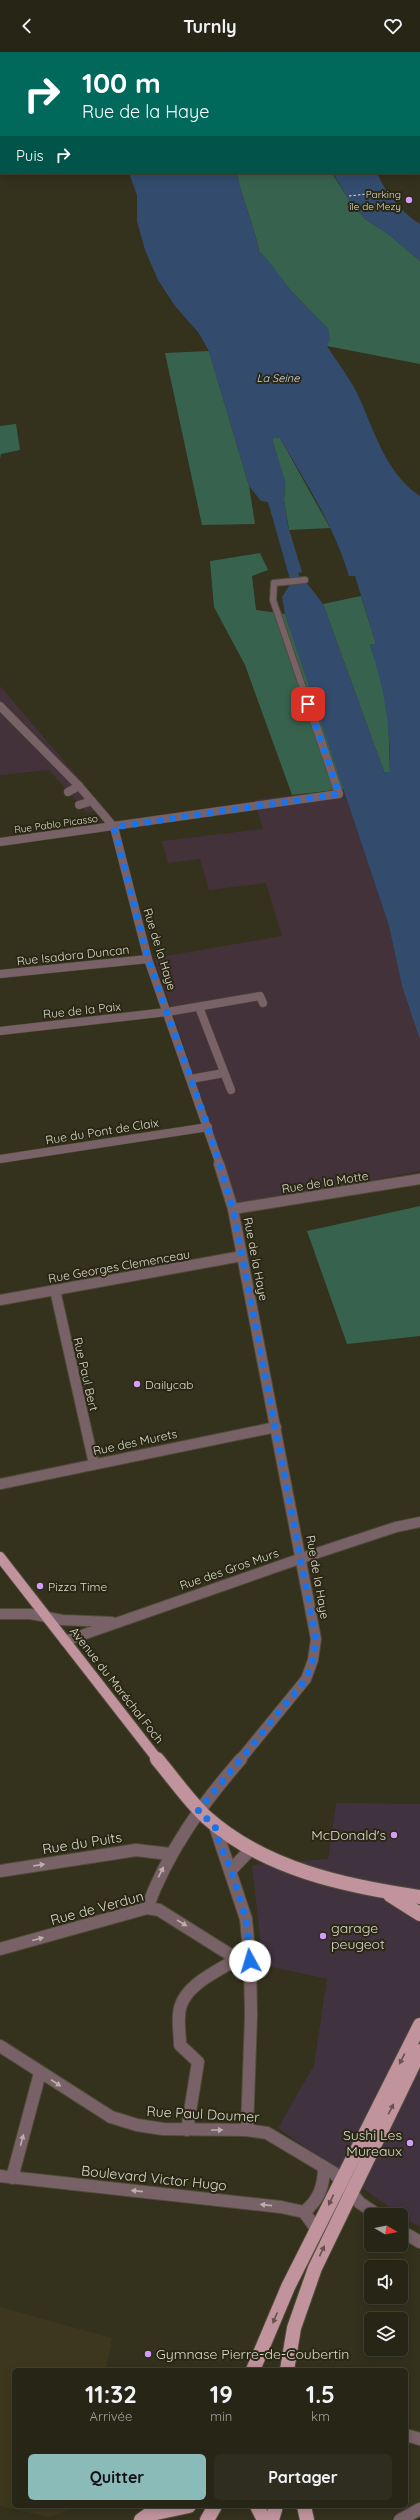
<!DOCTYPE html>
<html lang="fr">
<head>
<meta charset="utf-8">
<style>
  body { margin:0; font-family:Quicksand,sans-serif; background:#2f2d1f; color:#f1f3f6; height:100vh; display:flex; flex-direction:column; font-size:15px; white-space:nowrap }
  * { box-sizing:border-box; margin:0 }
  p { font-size:13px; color:#a4a5a1 }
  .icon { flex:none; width:22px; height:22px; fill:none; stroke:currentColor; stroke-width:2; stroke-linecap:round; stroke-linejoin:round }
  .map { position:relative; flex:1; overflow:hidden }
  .drawer { position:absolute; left:12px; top:2316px; width:396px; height:140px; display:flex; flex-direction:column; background:#272516; border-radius:6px; box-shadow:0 2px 10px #0003,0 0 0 1px #434235 }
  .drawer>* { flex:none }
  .top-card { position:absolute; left:0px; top:0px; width:420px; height:122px; box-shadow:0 2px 10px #0003,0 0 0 1px #434235; background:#00695c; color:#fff; overflow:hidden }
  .needle { width:26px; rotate:100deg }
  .controls { position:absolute; left:364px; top:2156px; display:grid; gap:8px }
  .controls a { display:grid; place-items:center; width:44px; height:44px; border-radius:6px; background:#272516; box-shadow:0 2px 10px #0003,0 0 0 1px #434235; font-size:20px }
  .pin { position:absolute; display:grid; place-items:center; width:34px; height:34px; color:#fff; margin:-17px; border-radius:8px; box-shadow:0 2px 6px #0006 }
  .me { position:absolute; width:44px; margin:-22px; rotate:354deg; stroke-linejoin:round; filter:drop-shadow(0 0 3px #0008) }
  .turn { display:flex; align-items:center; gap:14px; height:84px; padding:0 16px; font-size:18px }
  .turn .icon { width:52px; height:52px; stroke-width:2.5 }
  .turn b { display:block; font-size:28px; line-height:34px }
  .then { display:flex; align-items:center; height:38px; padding:0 16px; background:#0003; gap:8px; font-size:15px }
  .eta { display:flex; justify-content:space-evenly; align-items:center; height:68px; text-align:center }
  .eta b { font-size:24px; font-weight:700; line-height:28px }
  .button { display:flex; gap:8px; margin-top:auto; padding:8px 16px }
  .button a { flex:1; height:46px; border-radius:6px; background:#8bbbb9; color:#111; font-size:16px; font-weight:700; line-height:46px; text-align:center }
  .button a+a { background:#2f2d1f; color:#f1f3f6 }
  header { display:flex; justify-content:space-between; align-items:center; height:52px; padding:0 16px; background:#272516; font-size:18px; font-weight:700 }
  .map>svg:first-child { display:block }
  .commercial { fill:#41323f }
  .industrial { fill:#44323b }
  .built { fill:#3d381d }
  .green { fill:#37634e }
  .water { fill:#334c6e; fill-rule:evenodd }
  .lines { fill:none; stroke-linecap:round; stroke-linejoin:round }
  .ferry { stroke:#ccdef6; stroke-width:1; stroke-dasharray:2.5 2; stroke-linecap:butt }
  .minor-far3-casing { stroke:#4f4c39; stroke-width:8 }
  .minor-far2-casing { stroke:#4f4c39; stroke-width:9 }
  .minor-far1-casing { stroke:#4f4c39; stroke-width:12 }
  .minor-casing { stroke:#4f4c39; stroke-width:14 }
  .major-far2-casing { stroke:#4f4c39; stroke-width:6 }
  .major-far1-casing { stroke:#4f4c39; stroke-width:12 }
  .major-casing { stroke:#4f4c39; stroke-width:16 }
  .minor-far3 { stroke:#796267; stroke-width:6 }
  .minor-far2 { stroke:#796267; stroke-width:8 }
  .minor-far1 { stroke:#796267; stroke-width:10 }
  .minor { stroke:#796267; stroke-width:12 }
  .major-far2 { stroke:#c0939d; stroke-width:5 }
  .major-far1 { stroke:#c0939d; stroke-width:10 }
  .major { stroke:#c0939d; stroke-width:14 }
  .oneway { fill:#bab1ab }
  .oneway2 { fill:#66524b }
  .route { stroke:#1a73e8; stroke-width:7; stroke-dasharray:0 12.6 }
  .poi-dot { fill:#d29cfd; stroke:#2a2714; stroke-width:1.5 }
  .labels { text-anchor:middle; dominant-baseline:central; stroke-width:4; stroke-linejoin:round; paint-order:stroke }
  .far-poi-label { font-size:10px; fill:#dddbcf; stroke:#2a2714; text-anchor:end }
  .far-street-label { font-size:10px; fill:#dddbcf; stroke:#2a2714 }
  .far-water-label { font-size:11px; font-style:italic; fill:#ccdef6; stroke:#2a2714 }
  .street-label { font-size:12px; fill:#dddbcf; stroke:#2a2714 }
  .poi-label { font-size:12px; fill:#dddbcf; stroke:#2a2714; text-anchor:start }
  .near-poi-label { font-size:14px; fill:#dddbcf; stroke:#2a2714; text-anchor:end }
  .near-street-label { font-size:14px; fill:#dddbcf; stroke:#2a2714 }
</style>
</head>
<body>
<header><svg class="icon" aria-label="back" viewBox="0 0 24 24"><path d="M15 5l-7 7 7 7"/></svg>Turnly<svg class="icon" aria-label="heart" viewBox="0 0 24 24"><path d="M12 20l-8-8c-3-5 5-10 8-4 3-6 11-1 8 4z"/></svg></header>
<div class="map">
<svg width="420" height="2468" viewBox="0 0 420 2468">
  <rect width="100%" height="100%" fill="#34311d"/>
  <path class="commercial" d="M 336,1751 L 420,1752 L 420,2174 L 410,2170 L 278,2076 L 314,2013 L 327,1927 L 263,1913 L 252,1813 L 328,1807 Z"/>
  <g class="industrial">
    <path d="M 0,634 L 105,757 L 87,761 L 49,718 L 0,723 Z"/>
    <path d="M 344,737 L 389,874 L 402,934 L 420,988 L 420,1119 L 238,1154 L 154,906 L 282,884 L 266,831 L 209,838 L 200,807 L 168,811 L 162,789 L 263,777 L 254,748 Z"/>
  </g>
  <path class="built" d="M 0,2255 L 112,2286 L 106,2318 L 14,2318 L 14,2454 L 81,2454 L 49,2465 L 0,2454 Z"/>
  <g class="green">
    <path d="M 237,121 L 332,121 L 347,145 L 365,167 L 388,182 L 420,209 L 420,312 L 327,294 L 329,278 L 292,240 L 259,199 C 255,176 242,148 237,121 Z"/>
    <path d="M 209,299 L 249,434 L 255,472 L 202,473 L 165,301 Z"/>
    <path d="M 16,372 L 20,398 L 1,402 L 0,407 L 0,374 Z"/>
    <path d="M 275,385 L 280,386 L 330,476 L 289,478 L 284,448 L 285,430 L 272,387 Z"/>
    <path d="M 260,501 L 268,518 L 252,524 L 256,558 L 285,562 L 344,737 L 292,743 L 245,613 L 214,555 L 210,509 Z"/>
    <path d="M 361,544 L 376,592 L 370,593 L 380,623 L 388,660 L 390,720 L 384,720 L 323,552 Z"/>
    <path d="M 420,1154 L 420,1284 L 347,1292 L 307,1179 Z"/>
  </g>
  <g class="water">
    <path d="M 129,121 L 237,121 C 242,148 255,176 259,199 L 268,208 L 292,240 L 329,278 L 330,288 L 327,294 C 337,310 349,325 357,341 C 374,377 385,421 420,444 L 420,988 L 402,934 L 389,874 L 285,562 L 282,545 L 291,531 L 268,450 L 261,449 L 249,434 L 209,299 L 198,280 L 175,254 L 158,228 L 145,198 L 137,169 L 137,143 ZM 275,385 L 280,386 C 306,431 334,474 349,524 L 355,524 L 376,592 L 370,593 C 384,635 391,676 390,720 L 384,720 L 323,552 L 306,530 L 301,530 L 298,521 L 302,520 L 288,474 L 284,448 L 285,430 L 272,387 Z"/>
    <path d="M 333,121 L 377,121 C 385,140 402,161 420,172 L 420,209 L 388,182 L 365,167 L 347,145 Z"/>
  </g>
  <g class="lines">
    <path class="ferry" d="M 349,144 L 384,140"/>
    <defs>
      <path id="minor-far3" d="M 305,528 L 274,531 L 273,548 L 307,648"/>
      <g id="minor-far2">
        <path d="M 0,654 L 79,734 L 114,775 L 148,907 L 220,1113"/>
        <path d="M 68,740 L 79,734"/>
        <path d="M 79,753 L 92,749"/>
        <path d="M 0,790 L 339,742 L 307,647"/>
        <path d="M 0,922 L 148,907"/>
        <path d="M 199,955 L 231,1038"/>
        <path d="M 0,979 L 167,960 L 260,944 L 263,951"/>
        <path d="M 191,1027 L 224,1021"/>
        <path d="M 0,1107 L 208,1075"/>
      </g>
      <g id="minor-far1">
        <path d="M 219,1112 L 233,1157 L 316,1587 L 313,1608 L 306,1627 L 240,1708"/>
        <path d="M 233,1157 L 420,1127"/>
        <path d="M 55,1238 L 94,1412"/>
        <path d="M 0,1248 L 242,1204"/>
        <path d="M 0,1432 L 276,1375"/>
        <path d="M 0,1562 L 31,1562 L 62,1568 L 112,1570"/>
        <path d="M 65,1589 L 302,1506 L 396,1475 L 420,1470"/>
      </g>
      <g id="minor">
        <path d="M 215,1774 L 246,1867 L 250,1909 L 251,1963 L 247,2078"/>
        <path d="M 231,1818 L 252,1796"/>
        <path d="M 0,1819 L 136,1798 L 170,1802"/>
        <path d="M 147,1856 C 168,1799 201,1753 241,1707"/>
        <path d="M 0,1897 L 147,1856 L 159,1858 L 237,1907"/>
        <path d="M 0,1994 L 111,2065 L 137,2073 L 163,2077 L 247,2078 L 267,2081 L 334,2121 L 360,2151 L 378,2163"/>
        <path d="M 187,2078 L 198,2010 L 180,1993 C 180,1981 177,1968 180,1956 C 186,1932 218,1919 237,1907 L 242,1908"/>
        <path d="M 0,2124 L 281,2155 L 304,2160 L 317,2178"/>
        <path d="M 12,2126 L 40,2021"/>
        <path d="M 304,2160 C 319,2148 324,2134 324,2115"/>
        <path d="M 401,2179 L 420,2190"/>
        <path d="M 406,2383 L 420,2387"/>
        <path d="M 400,2468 L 420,2457"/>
      </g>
      <path id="major-far2" d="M 419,94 L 420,96"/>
      <path id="major-far1" d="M 0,1505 L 158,1708"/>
      <g id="major">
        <path d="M 157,1707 C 173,1726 188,1748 206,1765 C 264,1817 345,1834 420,1845"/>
        <path d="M 390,1843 L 420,1862"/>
        <path d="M 253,2318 L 288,2235 L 420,1973"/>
        <path d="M 287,2318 L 294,2276 L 315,2216 L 420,1999"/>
        <path d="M 257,2454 L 264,2468"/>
        <path d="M 304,2454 L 307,2468"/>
        <path d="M 151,2462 L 189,2454"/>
        <path d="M 141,2468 L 155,2458"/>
        <path d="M 207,2468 L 215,2454"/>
        <path d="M 272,2468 L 276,2454"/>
      </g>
    </defs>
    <use href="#minor-far3" class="minor-far3-casing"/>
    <use href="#minor-far2" class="minor-far2-casing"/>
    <use href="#minor-far1" class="minor-far1-casing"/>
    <use href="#minor" class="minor-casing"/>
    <use href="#major-far2" class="major-far2-casing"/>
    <use href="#major-far1" class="major-far1-casing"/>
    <use href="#major" class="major-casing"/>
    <use href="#minor-far3" class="minor-far3"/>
    <use href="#minor-far2" class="minor-far2"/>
    <use href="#minor-far1" class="minor-far1"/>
    <use href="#minor" class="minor"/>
    <use href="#major-far2" class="major-far2"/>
    <use href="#major-far1" class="major-far1"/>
    <use href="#major" class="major"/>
  </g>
  <defs><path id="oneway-solid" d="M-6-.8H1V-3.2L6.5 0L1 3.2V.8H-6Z"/></defs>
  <g class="oneway">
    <use href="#oneway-solid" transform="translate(39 1813) rotate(-9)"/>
    <use href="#oneway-solid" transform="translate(161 1820) rotate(-64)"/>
    <use href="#oneway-solid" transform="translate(182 1871) rotate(31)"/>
    <use href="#oneway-solid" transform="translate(38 1887) rotate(-15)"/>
    <use href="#oneway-solid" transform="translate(56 2031) rotate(33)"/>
    <use href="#oneway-solid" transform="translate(217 2078)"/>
    <use href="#oneway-solid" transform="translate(22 2088) rotate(-75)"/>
    <use href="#oneway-solid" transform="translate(137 2139) rotate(-174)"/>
    <use href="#oneway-solid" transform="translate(266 2153) rotate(-174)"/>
  </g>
  <g class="oneway2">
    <use href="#oneway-solid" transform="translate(402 2007) rotate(117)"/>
    <use href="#oneway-solid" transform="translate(391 2057) rotate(-63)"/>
    <use href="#oneway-solid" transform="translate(331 2148) rotate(115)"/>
    <use href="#oneway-solid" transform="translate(322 2199) rotate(-65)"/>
    <use href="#oneway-solid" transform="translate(275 2266) rotate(113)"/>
  </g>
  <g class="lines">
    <path class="route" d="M 250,1909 L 246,1867 L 231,1818 L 219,1790 L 215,1774 L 198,1759 L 306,1627 L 313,1608 L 316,1587 L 233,1157 L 208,1075 L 148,907 L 114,775 L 339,742 L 308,652"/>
  </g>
  <g class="poi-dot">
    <circle cx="409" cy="148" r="4"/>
    <circle cx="137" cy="1332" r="4"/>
    <circle cx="40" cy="1534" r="4"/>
    <circle cx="394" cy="1783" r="4"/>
    <circle cx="323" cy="1884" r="4"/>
    <circle cx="410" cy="2091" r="4"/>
    <circle cx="148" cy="2302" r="4"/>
  </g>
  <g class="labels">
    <g class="far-poi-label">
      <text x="401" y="142">Parking<tspan x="401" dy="12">île de Mezy</tspan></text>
    </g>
    <g class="far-street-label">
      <text transform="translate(56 772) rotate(-8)">Rue Pablo Picasso</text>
    </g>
    <g class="far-water-label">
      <text x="278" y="326">La Seine</text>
    </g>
    <g class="street-label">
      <text transform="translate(160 897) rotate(73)">Rue de la Haye</text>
      <text transform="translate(73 903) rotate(-6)">Rue Isadora Duncan</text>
      <text transform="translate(82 958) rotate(-6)">Rue de la Paix</text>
      <text transform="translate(102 1079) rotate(-9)">Rue du Pont de Claix</text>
      <text transform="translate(325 1130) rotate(-9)">Rue de la Motte</text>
      <text transform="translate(256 1207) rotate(79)">Rue de la Haye</text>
      <text transform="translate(119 1214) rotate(-10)">Rue Georges Clemenceau</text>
      <text transform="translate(86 1322) rotate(77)">Rue Paul Bert</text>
      <text transform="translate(135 1390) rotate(-12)">Rue des Murets</text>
      <text transform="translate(229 1517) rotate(-19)">Rue des Gros Murs</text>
      <text transform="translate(318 1525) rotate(80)">Rue de la Haye</text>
      <text transform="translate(117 1633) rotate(52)">Avenue du Maréchal Foch</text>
    </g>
    <g class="poi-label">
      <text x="145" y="1332">Dailycab</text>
      <text x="48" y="1534">Pizza Time</text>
    </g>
    <g class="near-poi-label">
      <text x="386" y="1783">McDonald's</text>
      <text x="331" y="1876" text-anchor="start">garage<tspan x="331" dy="16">peugeot</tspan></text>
      <text x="402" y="2083">Sushi Les<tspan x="402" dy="16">Mureaux</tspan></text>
      <text x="156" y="2302" text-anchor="start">Gymnase Pierre-de-Coubertin</text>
    </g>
    <g class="near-street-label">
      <text transform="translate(82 1791) rotate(-9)">Rue du Puits</text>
      <text transform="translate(97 1856) rotate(-15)">Rue de Verdun</text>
      <text transform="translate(203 2062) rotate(3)">Rue Paul Doumer</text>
      <text transform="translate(154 2126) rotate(6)">Boulevard Victor Hugo</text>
    </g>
  </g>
</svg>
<div class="controls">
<a><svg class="needle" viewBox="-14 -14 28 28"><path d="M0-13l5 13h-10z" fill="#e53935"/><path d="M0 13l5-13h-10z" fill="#a4a5a1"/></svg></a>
<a><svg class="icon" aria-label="sound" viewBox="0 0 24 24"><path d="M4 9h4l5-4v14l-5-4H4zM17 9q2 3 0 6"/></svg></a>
<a><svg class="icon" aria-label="layers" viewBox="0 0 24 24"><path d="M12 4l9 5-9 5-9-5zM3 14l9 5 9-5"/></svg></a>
</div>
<div class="pin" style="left:308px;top:652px;background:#d93025"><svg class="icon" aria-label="arrive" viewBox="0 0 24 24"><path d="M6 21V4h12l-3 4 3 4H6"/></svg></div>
<svg class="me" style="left:250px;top:1909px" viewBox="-20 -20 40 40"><circle r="19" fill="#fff"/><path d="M0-13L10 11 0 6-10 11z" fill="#1a73e8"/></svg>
<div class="top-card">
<div class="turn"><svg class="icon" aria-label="right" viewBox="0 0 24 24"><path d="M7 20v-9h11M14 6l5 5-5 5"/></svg><div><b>100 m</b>Rue de la Haye</div></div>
<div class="then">Puis<svg class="icon" aria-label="right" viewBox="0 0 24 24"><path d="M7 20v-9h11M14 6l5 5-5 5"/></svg></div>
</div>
<section class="drawer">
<div class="eta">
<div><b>11:32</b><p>Arrivée</p></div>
<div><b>19</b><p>min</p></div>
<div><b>1.5</b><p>km</p></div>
</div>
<div class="button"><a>Quitter</a><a>Partager</a></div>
</section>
</div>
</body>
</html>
